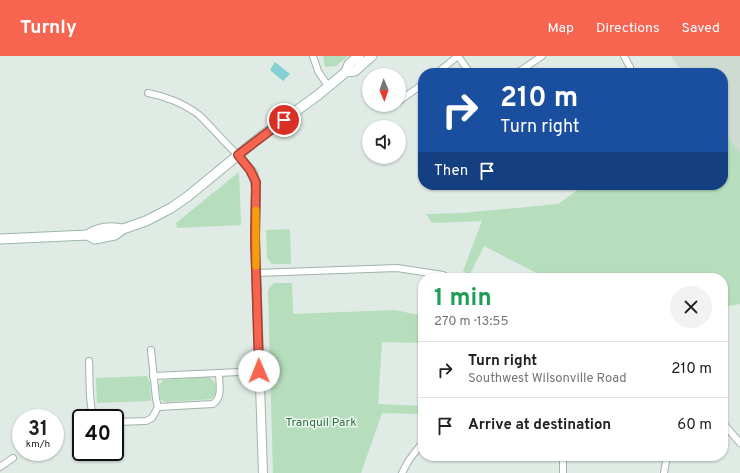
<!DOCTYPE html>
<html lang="en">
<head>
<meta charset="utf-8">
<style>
  body { margin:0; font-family:Overpass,sans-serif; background:#f2f2f2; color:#202124; height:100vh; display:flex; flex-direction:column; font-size:15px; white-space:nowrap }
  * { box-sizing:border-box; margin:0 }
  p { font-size:13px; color:#757577 }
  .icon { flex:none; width:22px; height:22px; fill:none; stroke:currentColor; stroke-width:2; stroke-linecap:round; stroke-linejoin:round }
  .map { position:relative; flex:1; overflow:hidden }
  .drawer { position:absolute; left:418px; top:217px; width:310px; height:188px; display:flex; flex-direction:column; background:#fff; border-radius:16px; box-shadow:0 1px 3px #0004 }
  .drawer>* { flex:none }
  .top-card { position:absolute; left:418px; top:12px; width:310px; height:122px; border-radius:16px; box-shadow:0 1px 3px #0004; background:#1a4fa0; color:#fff; overflow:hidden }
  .needle { width:26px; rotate:178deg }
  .tools { position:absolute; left:362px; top:12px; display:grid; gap:8px }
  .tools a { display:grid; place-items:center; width:44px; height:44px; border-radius:50%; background:#fff; box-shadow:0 1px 3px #0004; font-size:20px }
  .speed { position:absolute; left:12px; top:353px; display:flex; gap:8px; font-size:20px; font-weight:700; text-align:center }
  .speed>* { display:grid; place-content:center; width:52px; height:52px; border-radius:50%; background:#fff; box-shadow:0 1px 3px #0004; line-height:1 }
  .speed small { font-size:10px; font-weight:400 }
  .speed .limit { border:2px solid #111; border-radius:6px; background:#fff; color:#111 }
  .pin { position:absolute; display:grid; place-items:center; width:34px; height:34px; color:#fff; margin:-17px; border:2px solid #fff; border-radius:50%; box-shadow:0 1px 4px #0007 }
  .me { position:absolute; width:44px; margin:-22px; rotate:359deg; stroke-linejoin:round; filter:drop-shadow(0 0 3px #0008) }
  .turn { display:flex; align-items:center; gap:14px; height:84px; padding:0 16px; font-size:18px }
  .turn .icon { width:52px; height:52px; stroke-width:2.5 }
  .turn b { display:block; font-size:28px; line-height:34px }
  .then { display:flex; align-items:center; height:38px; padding:0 16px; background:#0003; gap:8px; font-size:15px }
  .round { display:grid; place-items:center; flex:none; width:42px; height:42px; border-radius:21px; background:#f2f2f2 }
  .head { display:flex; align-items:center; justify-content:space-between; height:68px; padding:0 16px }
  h1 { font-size:24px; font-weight:700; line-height:30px; color:#1e9e55 }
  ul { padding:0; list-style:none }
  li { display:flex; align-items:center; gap:12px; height:56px; padding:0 16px; border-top:1px solid #e0e0e0 }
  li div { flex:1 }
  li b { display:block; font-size:15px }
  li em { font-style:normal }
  header { display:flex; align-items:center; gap:24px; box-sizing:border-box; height:56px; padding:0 20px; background:#f76450; color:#fff }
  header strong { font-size:19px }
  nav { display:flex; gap:22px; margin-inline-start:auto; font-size:14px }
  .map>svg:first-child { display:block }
  .built { fill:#cddbd3 }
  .green { fill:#b6ddbc }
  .water { fill:#84d1d3 }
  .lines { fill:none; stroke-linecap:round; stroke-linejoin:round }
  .minor-casing { stroke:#a2b3aa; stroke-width:8 }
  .tertiary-casing { stroke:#a2b3aa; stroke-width:10 }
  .secondary-casing { stroke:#9db7ab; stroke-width:11 }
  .minor { stroke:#fff; stroke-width:6 }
  .tertiary { stroke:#fff; stroke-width:8 }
  .secondary { stroke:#fff; stroke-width:9 }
  .route-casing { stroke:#a14134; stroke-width:10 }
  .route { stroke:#f76450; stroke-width:7 }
  .slow { stroke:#f59e0b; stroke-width:7 }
  .labels { text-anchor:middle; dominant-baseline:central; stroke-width:3; stroke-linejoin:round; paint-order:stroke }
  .park-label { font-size:12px; fill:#28743c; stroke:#eff7f2 }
</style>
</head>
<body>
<header>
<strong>Turnly</strong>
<nav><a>Map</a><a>Directions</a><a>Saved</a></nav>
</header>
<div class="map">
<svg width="740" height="417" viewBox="0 0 740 417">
  <rect width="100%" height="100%" fill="#dfebe4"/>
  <path class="built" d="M 671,0 L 740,0 L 740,97 L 723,73 L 723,17 L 683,17 Z"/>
  <g class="green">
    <path d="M 323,0 L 348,0 L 336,10 L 325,11 Z"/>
    <path d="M 723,73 L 740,97 L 740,248 L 723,251 L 723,222 L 546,222 L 484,190 L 470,218 L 463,215 L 482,165 L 432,167 L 426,158 L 462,157 L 558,148 L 585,129 L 723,129 Z"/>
    <path d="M 239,116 L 241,169 L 177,172 L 176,167 Z"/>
    <path d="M 290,173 L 291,208 L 272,208 L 267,202 L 266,174 Z"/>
    <path d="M 274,227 L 292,227 L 293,258 L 395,254 L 423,260 L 423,287 L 382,286 L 378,348 L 423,350 L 423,360 L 421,358 L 382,357 L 361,417 L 273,417 L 268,235 L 270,231 Z"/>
    <path d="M 147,320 L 150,327 L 151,345 L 97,347 L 96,322 Z"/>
    <path d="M 208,321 C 217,324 218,337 212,343 L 166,346 L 160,343 L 159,329 L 163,324 Z"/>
  </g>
  <path class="water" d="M 275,6 L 290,18 L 283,25 L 270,14 Z"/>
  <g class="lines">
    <defs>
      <g id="minor">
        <path d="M 313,0 L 318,15 L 328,30"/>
        <path d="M 458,0 L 470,17"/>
        <path d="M 624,0 L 630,11 L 631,17"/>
        <path d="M 437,17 L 458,0"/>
        <path d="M 517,17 L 542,0"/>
        <path d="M 148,37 C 165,40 185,48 199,59 C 213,72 224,87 238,99"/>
        <path d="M 399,45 L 423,28"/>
        <path d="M 256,217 L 397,212 L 443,219 L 449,222"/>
        <path d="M 151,294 L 156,343 L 158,351"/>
        <path d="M 89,305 C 90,317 88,354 95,362"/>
        <path d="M 153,320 L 259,315"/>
        <path d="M 158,351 L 213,348 C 223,341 219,328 219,317"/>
        <path d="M 115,366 L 146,365 L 152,362 L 158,351"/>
        <path d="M 723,367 L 740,387"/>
        <path d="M 563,400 L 563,417"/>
        <path d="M 0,411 L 13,402"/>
        <path d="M 402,417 L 409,404 L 423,386"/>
        <path d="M 664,417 L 667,400"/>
      </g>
      <path id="tertiary" d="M 238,99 L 253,117 L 256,132 L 255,182 L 263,417"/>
      <g id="secondary">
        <path d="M 346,16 L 349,8 L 359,0"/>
        <path d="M 88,179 C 97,172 111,170 123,173"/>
        <path d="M 0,183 L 88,179 L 95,183 L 115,179 L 123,173 L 146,165 L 171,152 L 187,141 L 259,82 L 318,39 L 346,16 L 355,15 L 372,0"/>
      </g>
    </defs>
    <use href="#minor" class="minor-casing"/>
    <use href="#tertiary" class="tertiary-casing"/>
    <use href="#secondary" class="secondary-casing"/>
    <use href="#minor" class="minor"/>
    <use href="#tertiary" class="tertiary"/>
    <use href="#secondary" class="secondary"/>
  </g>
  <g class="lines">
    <defs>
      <path id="route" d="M 259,315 L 255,182 L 256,126 L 250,114 L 238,99 L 284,64"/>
    </defs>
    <use href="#route" class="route-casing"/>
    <use href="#route" class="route"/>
    <path class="slow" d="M 256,154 L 256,210"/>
  </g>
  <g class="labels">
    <g class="park-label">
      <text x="321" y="367">Tranquil Park</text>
    </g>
  </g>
</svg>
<div class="tools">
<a><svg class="needle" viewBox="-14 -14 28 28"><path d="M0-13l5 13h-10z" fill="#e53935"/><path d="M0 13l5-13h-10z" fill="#757577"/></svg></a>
<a><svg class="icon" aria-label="sound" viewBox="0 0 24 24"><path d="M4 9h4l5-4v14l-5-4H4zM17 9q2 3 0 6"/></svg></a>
</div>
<div class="speed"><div>31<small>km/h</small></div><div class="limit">40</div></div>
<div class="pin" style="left:284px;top:64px;background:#d93025"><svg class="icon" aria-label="arrive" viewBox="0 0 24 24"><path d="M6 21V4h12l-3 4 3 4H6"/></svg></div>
<svg class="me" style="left:259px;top:315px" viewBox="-20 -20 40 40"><circle r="19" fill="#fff"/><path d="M0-13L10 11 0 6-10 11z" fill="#f76450"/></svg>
<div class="top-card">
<div class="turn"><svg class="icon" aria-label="right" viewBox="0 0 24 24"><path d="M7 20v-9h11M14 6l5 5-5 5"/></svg><div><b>210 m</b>Turn right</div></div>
<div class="then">Then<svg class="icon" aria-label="arrive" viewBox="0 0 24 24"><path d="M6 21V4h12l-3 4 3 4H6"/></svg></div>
</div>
<section class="drawer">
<div class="head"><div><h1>1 min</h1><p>270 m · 13:55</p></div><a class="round"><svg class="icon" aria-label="close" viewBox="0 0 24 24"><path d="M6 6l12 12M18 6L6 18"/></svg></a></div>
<ul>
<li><svg class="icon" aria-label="right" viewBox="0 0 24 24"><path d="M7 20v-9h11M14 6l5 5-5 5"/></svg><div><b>Turn right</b><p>Southwest Wilsonville Road</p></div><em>210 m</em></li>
<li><svg class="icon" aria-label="arrive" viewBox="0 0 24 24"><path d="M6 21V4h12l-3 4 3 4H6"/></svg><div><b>Arrive at destination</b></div><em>60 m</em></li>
</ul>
</section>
</div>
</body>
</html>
